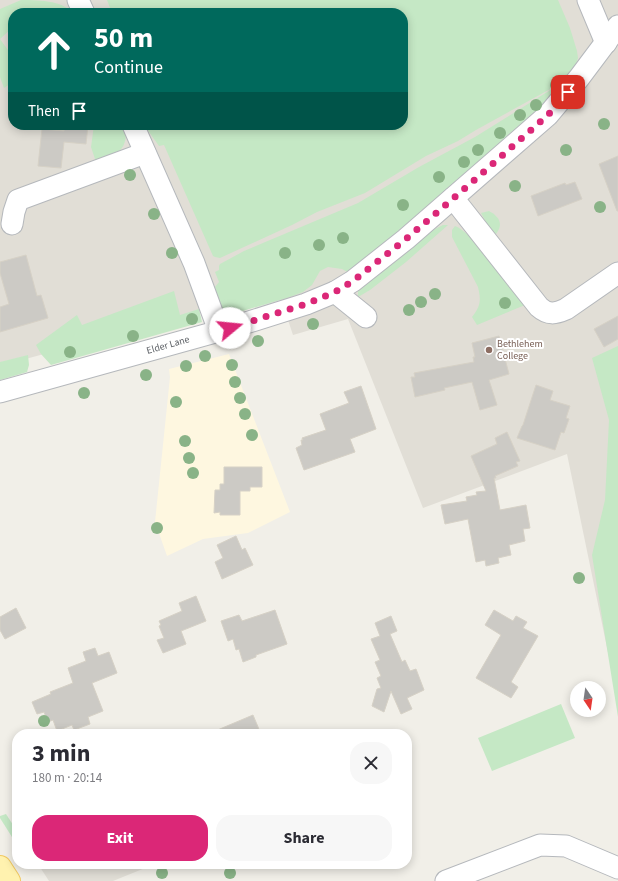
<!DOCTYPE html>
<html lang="en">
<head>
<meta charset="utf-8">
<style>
  body { margin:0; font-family:"Source Sans 3",sans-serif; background:#f7f7f7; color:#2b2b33; height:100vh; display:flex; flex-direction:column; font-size:15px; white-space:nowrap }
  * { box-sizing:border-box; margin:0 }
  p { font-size:13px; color:#7c7c81 }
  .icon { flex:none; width:22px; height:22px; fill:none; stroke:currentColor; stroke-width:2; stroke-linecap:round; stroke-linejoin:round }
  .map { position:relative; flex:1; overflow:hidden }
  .details { position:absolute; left:12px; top:729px; width:400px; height:140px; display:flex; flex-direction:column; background:#fff; border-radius:16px; box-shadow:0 2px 10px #0003 }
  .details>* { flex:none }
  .hud { position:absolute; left:8px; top:8px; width:400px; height:122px; border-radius:16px; box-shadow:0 2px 10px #0003; background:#00695c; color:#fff; overflow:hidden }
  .needle { width:26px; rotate:167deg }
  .tools { position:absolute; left:570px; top:681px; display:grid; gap:8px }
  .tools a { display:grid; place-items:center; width:36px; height:36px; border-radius:50%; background:#fff; box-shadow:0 2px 10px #0003; font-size:20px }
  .pin { position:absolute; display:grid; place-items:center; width:34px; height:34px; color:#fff; margin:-17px; border-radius:8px; box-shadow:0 2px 6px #0006 }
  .me { position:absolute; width:44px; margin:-22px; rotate:73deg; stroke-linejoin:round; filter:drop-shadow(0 0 3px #0008) }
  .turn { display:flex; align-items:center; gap:14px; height:84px; padding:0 20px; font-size:18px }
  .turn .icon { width:52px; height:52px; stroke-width:2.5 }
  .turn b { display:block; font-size:28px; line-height:34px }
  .then { display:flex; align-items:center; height:38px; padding:0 20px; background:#0003; gap:8px; font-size:15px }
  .round { display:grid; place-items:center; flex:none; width:42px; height:42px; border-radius:16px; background:#f7f7f7 }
  .overview { display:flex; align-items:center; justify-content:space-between; height:68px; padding:0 20px }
  h1 { font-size:24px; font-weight:700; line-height:30px }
  .button { display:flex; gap:8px; margin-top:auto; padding:8px 20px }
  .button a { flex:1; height:46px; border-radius:16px; background:#db2777; color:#fff; font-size:16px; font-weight:700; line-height:46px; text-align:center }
  .button a+a { background:#f7f7f7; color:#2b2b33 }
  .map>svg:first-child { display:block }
  .commercial { fill:#fef7e0 }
  .education { fill:#e1ded6; fill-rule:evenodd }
  .green { fill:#c5e8c5 }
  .building { fill:#cccac5; stroke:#d6d1c6 }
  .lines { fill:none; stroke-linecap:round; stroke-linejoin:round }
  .minor-casing { stroke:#b5b8bc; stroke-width:23 }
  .major-casing { stroke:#f2c960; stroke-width:24 }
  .minor { stroke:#fff; stroke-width:21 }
  .major { stroke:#fff2af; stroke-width:22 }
  .tree { fill:#89b387 }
  .route { stroke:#db2777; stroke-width:7; stroke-dasharray:0 12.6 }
  .education-dot { fill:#8d6e63; stroke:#fff; stroke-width:1.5 }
  .labels { text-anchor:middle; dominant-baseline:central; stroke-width:4; stroke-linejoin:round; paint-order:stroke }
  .education-label { font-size:10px; fill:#785e54; stroke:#fff; text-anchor:start }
  .street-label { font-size:10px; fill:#5f6368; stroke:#fff }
</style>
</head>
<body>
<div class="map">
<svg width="618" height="881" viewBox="0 0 618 881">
  <rect width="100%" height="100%" fill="#f1efe8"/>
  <path class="commercial" d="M 229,354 L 290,512 L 248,533 L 203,539 L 167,556 L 155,522 L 170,377 L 169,369 Z"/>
  <g class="education">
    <path d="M 0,0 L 618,0 L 618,701 L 567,454 L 423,508 L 348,319 L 293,335 L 278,290 L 0,366 ZM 13,13 L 403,13 L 403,125 L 13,125 Z"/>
    <path d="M 38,864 L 155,864 L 113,881 L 49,881 Z"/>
  </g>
  <g class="green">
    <path d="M 21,0 C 34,0 65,0 71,13 L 13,13 L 13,27 L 0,39 L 0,9 Z"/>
    <path d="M 87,0 L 558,0 L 570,28 L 577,51 L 578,58 L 572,76 L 530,118 L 349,273 L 342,269 L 328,267 L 320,271 L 312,285 L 303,292 L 287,298 L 229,315 C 219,308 217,299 215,287 L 219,282 L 215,272 L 219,270 L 219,266 L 220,264 L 244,251 L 358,203 L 419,167 L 475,137 L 563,82 L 476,130 L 458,141 L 426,156 L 365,193 L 317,212 L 292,225 L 220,258 L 215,257 L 213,256 L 164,145 L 159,146 L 144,125 L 403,125 L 403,13 L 112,13 L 107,0 Z"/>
    <path d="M 0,39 L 13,57 L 13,81 L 7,86 L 4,88 L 0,77 Z"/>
    <path d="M 94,125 L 124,125 L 124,131 L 126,133 C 126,153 112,156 96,162 L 91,147 Z"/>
    <path d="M 489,211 C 500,217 504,225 495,235 L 488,226 L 481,213 Z"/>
    <path d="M 443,225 L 448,225 L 406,262 L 370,290 L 358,297 L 358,289 L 431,231 Z"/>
    <path d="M 455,226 C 474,233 511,287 525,305 L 477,325 L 472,317 C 481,306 481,300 478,287 L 452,237 L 452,230 Z"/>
    <path d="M 174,291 L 180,315 L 199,309 L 202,322 L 51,365 L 41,354 L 36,345 L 77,315 L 82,325 Z"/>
    <path d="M 618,346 L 618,717 L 592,555 L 605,500 L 609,420 L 592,358 Z"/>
    <path d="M 28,355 L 29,365 L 27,372 L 0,380 L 0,362 Z"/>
    <path d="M 561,704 L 575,738 L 492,771 L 478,738 Z"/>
    <path d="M 6,814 L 17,831 L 17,845 L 0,818 L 0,816 Z"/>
  </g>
  <g class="building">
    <path d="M 65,125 L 88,125 L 86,144 L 64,142 L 61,168 L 38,166 L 42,129 L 64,131 Z"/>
    <path d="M 618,156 L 618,211 L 617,211 L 599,164 Z"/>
    <path d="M 575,182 L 582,199 L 538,216 L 531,196 L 565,183 L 566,185 Z"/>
    <path d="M 26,255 L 37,296 L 41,295 L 48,318 L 0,332 L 0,307 L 9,304 L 0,273 L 0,262 Z"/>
    <path d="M 618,316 L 618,339 L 604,347 L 594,329 Z"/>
    <path d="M 499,336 L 509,374 L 489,380 L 497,405 L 480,410 L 472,382 L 444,388 L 445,390 L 415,397 L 411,377 L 415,377 L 414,373 L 474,362 L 473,357 L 475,357 L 472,343 Z"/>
    <path d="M 536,385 L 553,391 L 550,400 L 570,406 L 566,418 L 569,419 L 564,433 L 561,432 L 555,450 L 517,438 L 522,426 L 523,425 Z"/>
    <path d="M 361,386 L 376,429 L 350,439 L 355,452 L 304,470 L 296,448 L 302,445 L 301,440 L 303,440 L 302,438 L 326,430 L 320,414 L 349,403 L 344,392 Z"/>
    <path d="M 507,432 L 520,461 L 516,462 L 518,466 L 495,476 L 496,478 L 494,478 L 500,510 L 526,505 L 530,528 L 523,529 L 525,541 L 509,545 L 511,555 L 498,558 L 499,563 L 486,566 L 485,560 L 476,562 L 468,519 L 445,524 L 441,505 L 467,501 L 466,497 L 477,495 L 476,492 L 486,491 L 471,456 L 497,444 L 495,438 Z"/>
    <path d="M 224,467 L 262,467 L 262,487 L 250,487 L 250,491 L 240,491 L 240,515 L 220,515 L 220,512 L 214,513 L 215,490 L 220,490 L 220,484 L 224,484 Z"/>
    <path d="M 236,536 L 242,550 L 245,548 L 253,565 L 222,579 L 215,562 L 223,558 L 217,545 Z"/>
    <path d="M 196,596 L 206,621 L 181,631 L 186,644 L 163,653 L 157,640 L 164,638 L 159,626 L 161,625 L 159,621 L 182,611 L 179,603 Z"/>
    <path d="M 16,608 L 26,628 L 5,639 L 0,630 L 0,617 Z"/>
    <path d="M 275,610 L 287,644 L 256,655 L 256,657 L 243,662 L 239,649 L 236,650 L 233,639 L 228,641 L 221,621 L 239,615 L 242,621 Z"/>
    <path d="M 494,610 L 513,621 L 516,616 L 527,622 L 523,628 L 538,636 L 511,682 L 518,687 L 511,698 L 476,678 L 501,635 L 485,625 Z"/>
    <path d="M 391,616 L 397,631 L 390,634 L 402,662 L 405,660 L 410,671 L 416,669 L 424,690 L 407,698 L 412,709 L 401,714 L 391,691 L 384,712 L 372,706 L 377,689 L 381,688 L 377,678 L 381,676 L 375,662 L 380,660 L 371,639 L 380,636 L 375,623 Z"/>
    <path d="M 95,648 L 98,656 L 109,652 L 117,673 L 92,683 L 103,711 L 88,717 L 90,724 L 74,730 L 72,725 L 57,731 L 53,720 L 48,722 L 44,712 L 37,714 L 32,702 L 51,694 L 50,692 L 73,683 L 68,668 L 86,661 L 83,652 Z"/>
    <path d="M 253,715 L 261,734 L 208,734 Z"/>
  </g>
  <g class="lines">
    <defs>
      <g id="minor">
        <path d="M 78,0 L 84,13"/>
        <path d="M 588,0 L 606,43"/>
        <path d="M 133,125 L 194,263 L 219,331"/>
        <path d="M 453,198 L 539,307 C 548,315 555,314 566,309 L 618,273"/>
        <path d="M 12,224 L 14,212 L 18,200 L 145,153"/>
        <path d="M 335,292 L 366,317"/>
        <path d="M 0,392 L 230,328 L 306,304 L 335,292 L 353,281 L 406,239 L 548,115 L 579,78 L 618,26"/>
        <path d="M 446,881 L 540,845 L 566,846 L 618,868"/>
      </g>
      <path id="major" d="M 0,867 L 9,881"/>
    </defs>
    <use href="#minor" class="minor-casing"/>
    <use href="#major" class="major-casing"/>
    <use href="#minor" class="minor"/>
    <use href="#major" class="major"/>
  </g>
  <g class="tree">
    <circle cx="556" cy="85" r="6"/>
    <circle cx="536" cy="105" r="6"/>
    <circle cx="520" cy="115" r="6"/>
    <circle cx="604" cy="124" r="6"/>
    <circle cx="500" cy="133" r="6"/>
    <circle cx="478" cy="150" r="6"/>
    <circle cx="566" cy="150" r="6"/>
    <circle cx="464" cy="162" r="6"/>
    <circle cx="130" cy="175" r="6"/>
    <circle cx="439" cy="177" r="6"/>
    <circle cx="515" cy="186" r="6"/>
    <circle cx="403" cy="205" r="6"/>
    <circle cx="600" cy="207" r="6"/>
    <circle cx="154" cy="214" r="6"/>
    <circle cx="343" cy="238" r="6"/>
    <circle cx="319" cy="245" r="6"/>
    <circle cx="172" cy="253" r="6"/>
    <circle cx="285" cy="253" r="6"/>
    <circle cx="435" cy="294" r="6"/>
    <circle cx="421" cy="302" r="6"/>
    <circle cx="505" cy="303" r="6"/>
    <circle cx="409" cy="310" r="6"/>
    <circle cx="192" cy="319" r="6"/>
    <circle cx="313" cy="324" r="6"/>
    <circle cx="133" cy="336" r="6"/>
    <circle cx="258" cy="341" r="6"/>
    <circle cx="70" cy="352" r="6"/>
    <circle cx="205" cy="356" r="6"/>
    <circle cx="232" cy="365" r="6"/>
    <circle cx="186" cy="366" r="6"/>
    <circle cx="146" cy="375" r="6"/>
    <circle cx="235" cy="382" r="6"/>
    <circle cx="84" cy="393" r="6"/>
    <circle cx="240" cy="398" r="6"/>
    <circle cx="176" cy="402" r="6"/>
    <circle cx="245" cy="414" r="6"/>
    <circle cx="252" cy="435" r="6"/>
    <circle cx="185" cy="441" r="6"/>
    <circle cx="189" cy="458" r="6"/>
    <circle cx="193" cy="473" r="6"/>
    <circle cx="157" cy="528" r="6"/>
    <circle cx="579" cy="578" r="6"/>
    <circle cx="44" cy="721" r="6"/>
    <circle cx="162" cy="873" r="6"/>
    <circle cx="230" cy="873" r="6"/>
  </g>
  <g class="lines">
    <path class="route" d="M 230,328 L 306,304 L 335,292 L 353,281 L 406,239 L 471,183 L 548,115 L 568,92"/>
  </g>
  <circle class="education-dot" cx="489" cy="350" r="4"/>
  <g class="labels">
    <g class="education-label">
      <text x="497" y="344">Bethlehem<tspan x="497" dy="12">College</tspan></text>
    </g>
    <g class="street-label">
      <text transform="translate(168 345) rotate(-16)">Elder Lane</text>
    </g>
  </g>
</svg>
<div class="tools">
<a><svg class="needle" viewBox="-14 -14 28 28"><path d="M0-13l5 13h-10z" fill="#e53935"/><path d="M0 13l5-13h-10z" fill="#7c7c81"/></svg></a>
</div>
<div class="pin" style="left:568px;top:92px;background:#d93025"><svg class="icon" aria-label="arrive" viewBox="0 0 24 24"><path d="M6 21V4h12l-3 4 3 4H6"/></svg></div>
<svg class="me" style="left:230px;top:328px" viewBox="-20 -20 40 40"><circle r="19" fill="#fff"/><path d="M0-13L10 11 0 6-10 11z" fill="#db2777"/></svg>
<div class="hud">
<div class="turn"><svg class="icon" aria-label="ahead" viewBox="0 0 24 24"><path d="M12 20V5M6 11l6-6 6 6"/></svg><div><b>50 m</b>Continue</div></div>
<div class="then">Then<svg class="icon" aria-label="arrive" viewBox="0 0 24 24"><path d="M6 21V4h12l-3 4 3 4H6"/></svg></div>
</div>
<section class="details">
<div class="overview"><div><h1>3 min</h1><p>180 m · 20:14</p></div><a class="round"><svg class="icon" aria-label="close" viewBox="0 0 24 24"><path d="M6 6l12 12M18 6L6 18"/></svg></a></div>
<div class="button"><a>Exit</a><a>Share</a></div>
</section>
</div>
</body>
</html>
